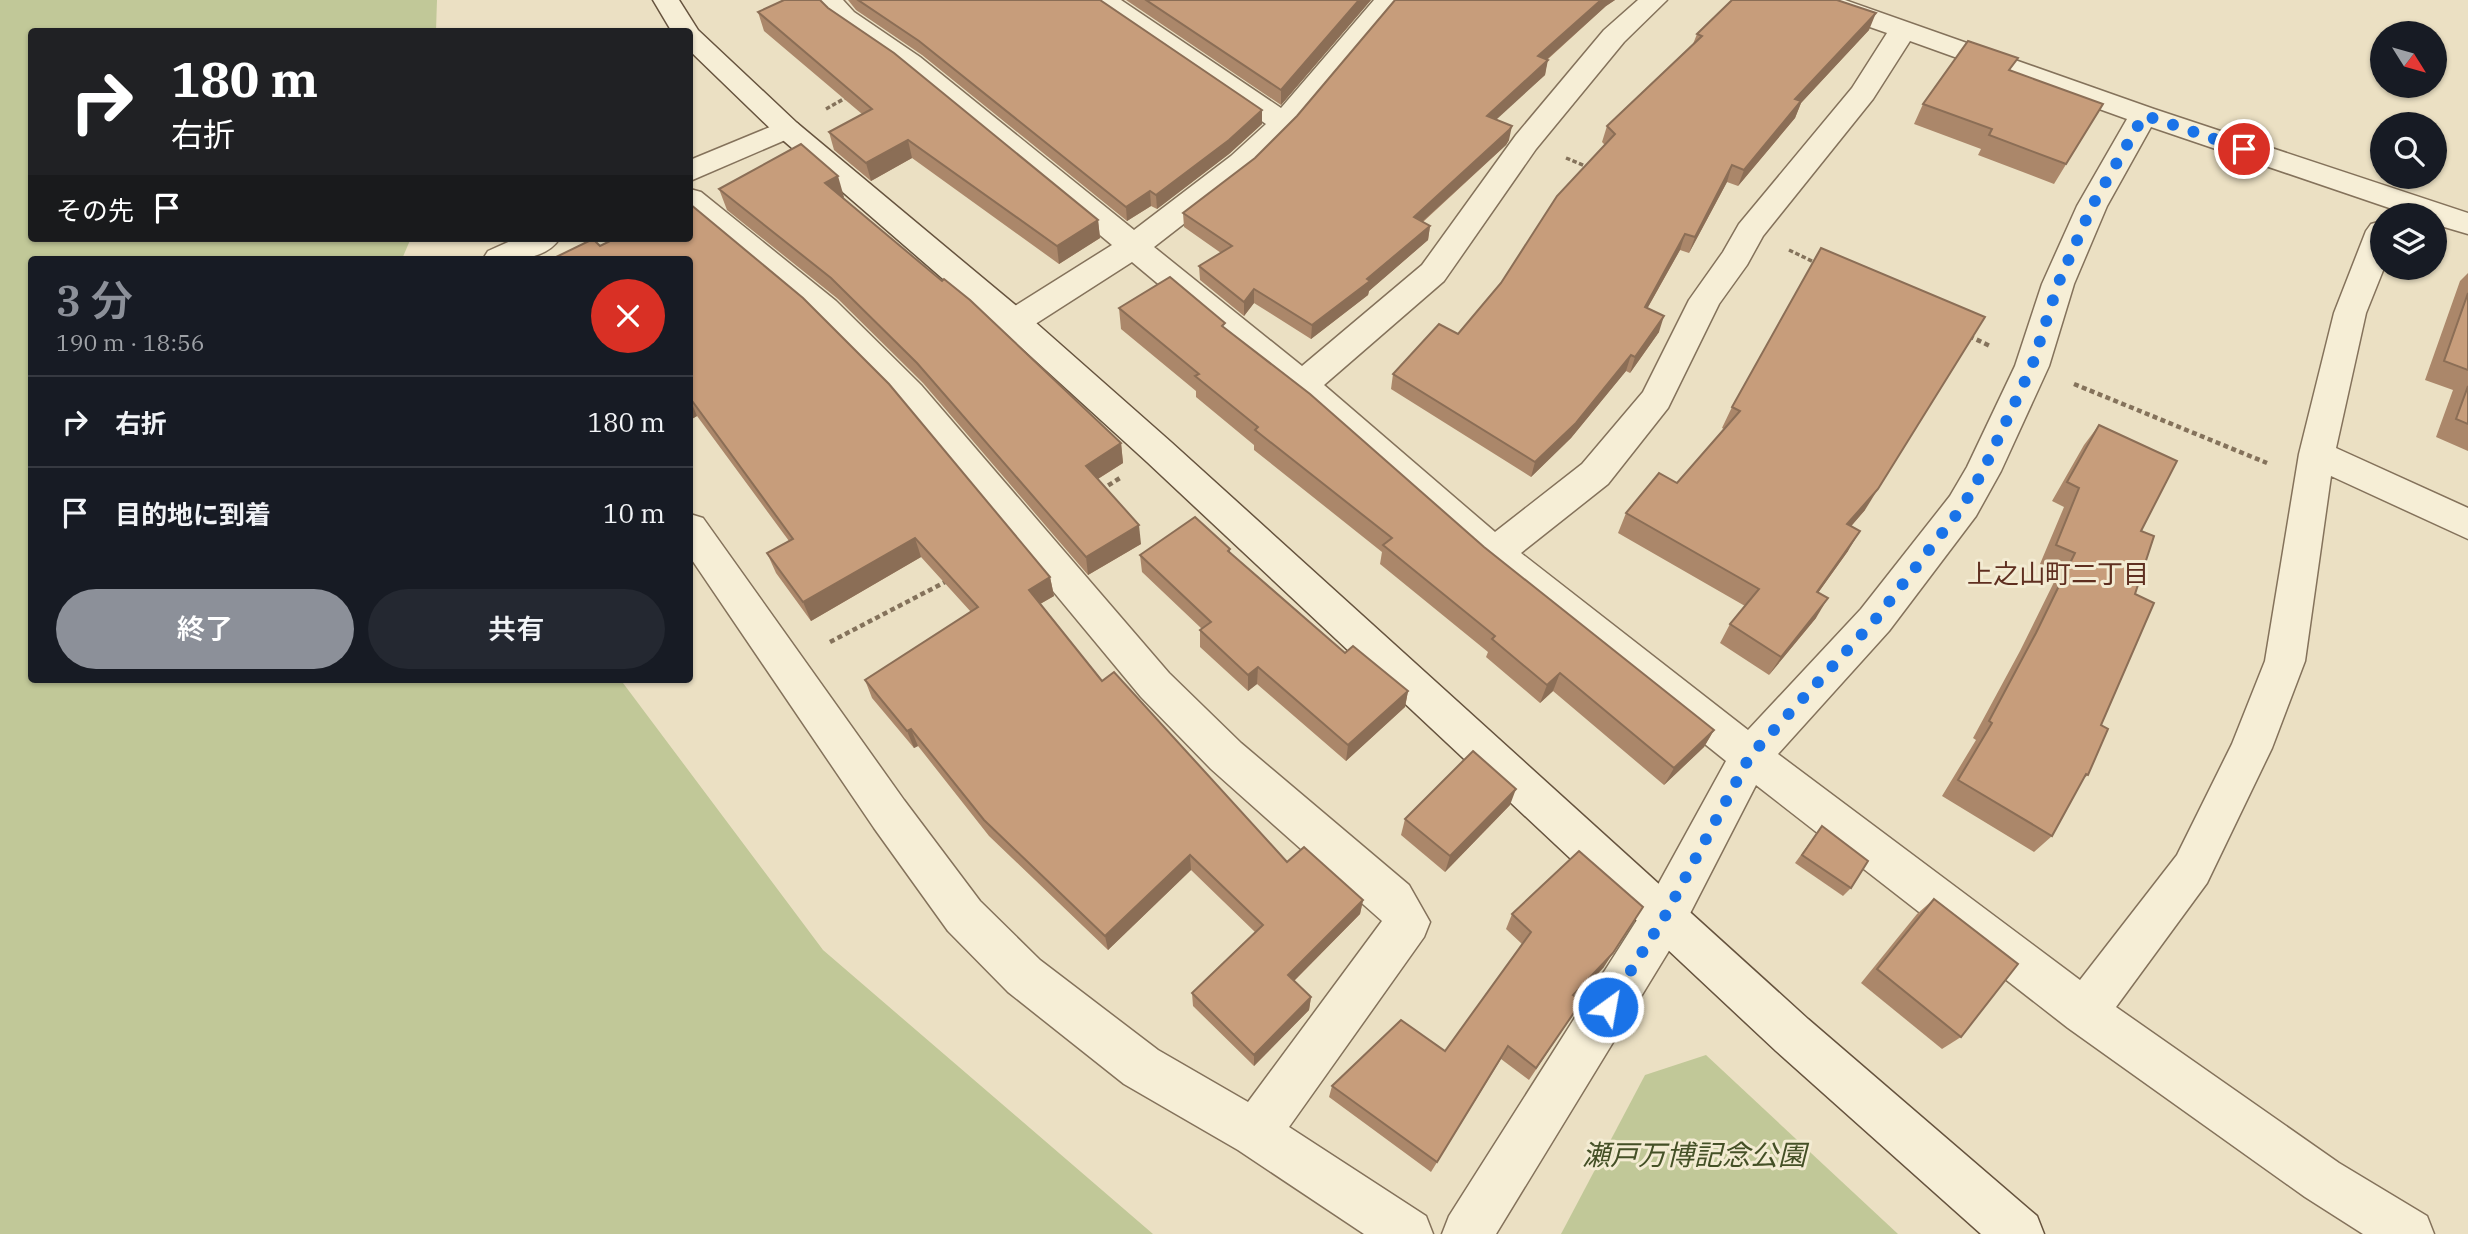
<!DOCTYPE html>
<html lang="ja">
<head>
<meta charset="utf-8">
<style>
  body { margin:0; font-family:"IBM Plex Serif","Noto Sans JP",serif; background:#242831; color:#f1f3f6; height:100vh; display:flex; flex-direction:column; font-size:26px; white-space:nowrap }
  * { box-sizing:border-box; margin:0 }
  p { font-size:23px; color:#9ea1a6 }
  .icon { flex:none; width:38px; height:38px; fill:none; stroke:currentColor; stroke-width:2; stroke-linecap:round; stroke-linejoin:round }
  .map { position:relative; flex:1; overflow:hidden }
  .side { position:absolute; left:28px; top:256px; width:665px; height:427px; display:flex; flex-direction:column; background:#171b24; border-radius:7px; box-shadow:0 2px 5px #0004 }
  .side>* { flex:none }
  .banner { position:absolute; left:28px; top:28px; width:665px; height:214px; border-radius:7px; box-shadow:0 2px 5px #0004; background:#202124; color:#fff; overflow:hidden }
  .needle { width:46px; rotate:127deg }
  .controls { position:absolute; left:2370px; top:21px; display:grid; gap:14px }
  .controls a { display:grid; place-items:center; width:77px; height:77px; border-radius:50%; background:#171b24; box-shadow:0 2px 5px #0004; font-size:35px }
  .pin { position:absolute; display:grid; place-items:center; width:60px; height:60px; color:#fff; margin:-30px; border:4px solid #fff; border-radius:50%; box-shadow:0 2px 7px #0007 }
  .me { position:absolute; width:77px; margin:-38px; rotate:32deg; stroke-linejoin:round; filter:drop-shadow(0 0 5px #0008) }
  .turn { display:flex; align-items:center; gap:24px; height:147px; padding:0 28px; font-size:32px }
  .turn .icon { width:91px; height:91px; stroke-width:2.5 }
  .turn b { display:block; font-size:49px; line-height:60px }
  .then { display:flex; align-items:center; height:66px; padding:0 28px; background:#0003; gap:14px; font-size:26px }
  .round { display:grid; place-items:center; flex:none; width:74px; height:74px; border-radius:37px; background:#242831 }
  .summary { display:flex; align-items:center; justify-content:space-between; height:119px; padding:0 28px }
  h1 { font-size:42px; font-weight:600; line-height:52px; color:#8c9099 }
  .button { display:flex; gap:14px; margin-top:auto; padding:14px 28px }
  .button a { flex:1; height:80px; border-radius:42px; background:#8c9099; color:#fff; font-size:28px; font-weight:600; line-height:80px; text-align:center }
  .button a+a { background:#242831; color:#f1f3f6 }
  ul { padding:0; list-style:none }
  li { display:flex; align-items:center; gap:21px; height:91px; padding:0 28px; border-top:2px solid #363941 }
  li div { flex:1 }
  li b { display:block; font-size:26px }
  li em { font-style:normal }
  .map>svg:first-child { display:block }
  .green { fill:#c1c898 }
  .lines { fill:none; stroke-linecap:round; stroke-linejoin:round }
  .street-casing { stroke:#84725b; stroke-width:3 }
  .secondary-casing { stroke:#66533e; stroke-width:3 }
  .path-far1 { stroke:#84725b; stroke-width:3.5; stroke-dasharray:4.5 2.5; stroke-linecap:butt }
  .path { stroke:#84725b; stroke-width:4.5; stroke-dasharray:5 3.5; stroke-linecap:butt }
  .street { fill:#f6eed6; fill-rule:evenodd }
  .secondary { fill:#f6eed6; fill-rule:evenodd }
  .wall { fill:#ab876a }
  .shaded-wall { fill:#8b6e56 }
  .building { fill:#c79d7b; stroke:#8b6e56; stroke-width:2 }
  .route { stroke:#1a73e8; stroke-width:12; stroke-dasharray:0 21.6 }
  .labels { text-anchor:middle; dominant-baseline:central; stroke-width:6; stroke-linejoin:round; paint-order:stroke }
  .neighbourhood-label { font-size:26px; fill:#5f2f20; stroke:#f3ebd2 }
  .near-park-label { font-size:28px; font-style:italic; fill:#445026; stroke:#f3ebd2 }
</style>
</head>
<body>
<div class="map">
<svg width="2468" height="1234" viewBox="0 0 2468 1234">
  <rect width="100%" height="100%" fill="#ebe0c3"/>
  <g class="green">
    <path d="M 0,0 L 437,0 L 436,31 L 32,32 L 32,238 L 411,238 L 402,259 L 32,259 L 32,679 L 620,679 L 823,950 L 1153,1234 L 0,1234 Z"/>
    <path d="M 1706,1055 L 1898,1234 L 1561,1234 L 1645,1075 Z"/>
  </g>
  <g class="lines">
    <defs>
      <g id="street">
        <path d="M 815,0 L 843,0 L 854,12 L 920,57 L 1134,230 L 1231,156 L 1266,124 L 1094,6 L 1090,0 L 1121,0 L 1281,108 L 1374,0 L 1402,0 L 1294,129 L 1253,170 L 1154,247 L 1302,366 L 1422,265 L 1516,135 L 1604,30 L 1638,0 L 1667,0 L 1624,42 L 1536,149 L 1444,281 L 1324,385 L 1495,532 L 1582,464 L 1643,392 L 1689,300 L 1723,252 L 1739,224 L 1852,88 L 1887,33 L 1810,6 L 1806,0 L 1845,0 L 2154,109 L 2468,213 L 2468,234 L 2434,224 L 2434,215 L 2410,215 L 2151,127 L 2107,206 L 2074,284 L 2049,366 L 2001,471 L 1976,516 L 1889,631 L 1778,754 L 2080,980 L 2177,855 L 2232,744 L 2265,661 L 2299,454 L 2334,313 L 2366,231 L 2371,224 L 2382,221 L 2384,268 L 2366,313 L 2336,448 L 2468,508 L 2468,539 L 2331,476 L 2305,661 L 2272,748 L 2207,883 L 2116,1007 L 2339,1163 L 2427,1216 L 2434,1234 L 2363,1234 L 2305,1197 L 2068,1028 L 1756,785 L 1681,931 L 1496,1234 L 1442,1234 L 1449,1216 L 1649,901 L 1726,761 L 1481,564 L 1290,394 L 1132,262 L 1026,330 L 1014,334 L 1002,330 L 998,322 L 1002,314 L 1112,245 L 900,69 L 834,24 ZM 1910,41 L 2127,119 L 2077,206 L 2042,284 L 2015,366 L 1967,467 L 1950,496 L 1861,609 L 1748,730 L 1521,553 L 1608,484 L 1668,408 L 1719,304 L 1747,265 L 1763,236 L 1873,99 Z"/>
        <path d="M 787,120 L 797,123 L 802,129 L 797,135 L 690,181 L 690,160 Z"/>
        <path d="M 690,189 L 701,192 L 836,301 L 921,385 L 1169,673 L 1241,743 L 1409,885 L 1430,922 L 1424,937 L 1289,1127 L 1426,1216 L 1433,1234 L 1364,1234 L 1238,1150 L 1124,1084 L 1008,992 L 948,931 L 874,828 L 690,557 L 690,514 L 703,518 L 904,800 L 980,901 L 1040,960 L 1158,1050 L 1248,1102 L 1382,921 L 1211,769 L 1141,697 L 897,403 L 812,317 L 690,215 Z"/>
        <path d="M 517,238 L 560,238 C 544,263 509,259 483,259 L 488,251 Z"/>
      </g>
      <path id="secondary" d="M 653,0 L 679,0 L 698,30 L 797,123 L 1026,314 L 1171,442 L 1808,1019 L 2037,1216 L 2044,1234 L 1981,1234 L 1776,1051 L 1147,462 L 1002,330 L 777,135 L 690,51 L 690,32 L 672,32 Z"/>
    </defs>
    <use href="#street" class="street-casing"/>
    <use href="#secondary" class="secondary-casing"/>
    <g class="path-far1">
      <path d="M 826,109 L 849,96"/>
      <path d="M 1566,158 L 1590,168"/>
      <path d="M 1789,250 L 1816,263"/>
    </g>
    <g class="path">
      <path d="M 1969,336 L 1990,346"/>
      <path d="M 2074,384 L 2267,463"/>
      <path d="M 1101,490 L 1120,478"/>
      <path d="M 830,642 L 949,580"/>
    </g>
    <use href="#street" class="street"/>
    <use href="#secondary" class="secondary"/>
  </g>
  <g class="wall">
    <path d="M 848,0 L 1100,0 L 1262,110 L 1262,124 L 1229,154 L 1157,209 L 1151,206 L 1127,221 L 922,55 L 856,10 Z"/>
    <path d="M 1126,0 L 1371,0 L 1281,105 Z"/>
    <path d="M 1395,0 L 1615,0 L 1606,6 L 1547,60 L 1545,75 L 1496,119 L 1509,140 L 1506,145 L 1423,222 L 1430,226 L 1428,240 L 1369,291 L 1368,295 L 1311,339 L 1254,303 L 1244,316 L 1200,280 L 1199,266 L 1221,253 L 1184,227 L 1183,213 L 1255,158 L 1297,116 Z"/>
    <path d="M 828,8 L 1098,220 L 1100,238 L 1059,264 L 912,158 L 871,181 L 834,150 L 829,132 L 862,114 L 764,31 L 758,12 Z"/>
    <path d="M 1869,30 L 1801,103 L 1795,118 L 1738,186 L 1727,182 L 1689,253 L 1680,250 L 1647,309 L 1659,332 L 1630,373 L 1626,371 L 1571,438 L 1531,477 L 1391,389 L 1393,374 L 1458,334 L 1501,283 L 1605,145 L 1602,142 L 1607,126 L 1693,44 L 1697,34 Z"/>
    <path d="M 2011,71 L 2103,104 L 2054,184 L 1978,155 L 1981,149 L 1914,124 L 1923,104 Z"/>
    <path d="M 719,189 L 844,197 L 843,198 L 1121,443 L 1123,463 L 1098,479 L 1141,544 L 1088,575 L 923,383 L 838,299 L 727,210 Z"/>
    <path d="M 690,204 L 803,298 L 889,384 L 1050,577 L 1054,596 L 1040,604 L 1102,681 L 1114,672 L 1287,862 L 1304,847 L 1363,900 L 1360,914 L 1294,981 L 1311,997 L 1309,1010 L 1254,1066 L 1193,1006 L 1192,993 L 1255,932 L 1191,870 L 1108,950 L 989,836 L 918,746 L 914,748 L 872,698 L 865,680 L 971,612 L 921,557 L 811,621 L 776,573 L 767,553 L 789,541 L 697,416 L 690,420 L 690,259 L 552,259 L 593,239 L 600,246 L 616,238 L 690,238 Z"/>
    <path d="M 1821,248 L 1865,510 L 1851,526 L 1848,551 L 1818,593 L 1816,618 L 1769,675 L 1720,643 L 1730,624 L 1745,606 L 1618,533 L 1626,513 L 1677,483 L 1724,429 L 1722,428 L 1732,407 Z"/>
    <path d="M 2468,273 L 2468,451 L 2436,437 L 2453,390 L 2425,380 L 2460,281 Z"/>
    <path d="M 1119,308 L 1225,328 L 1484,547 L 1714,730 L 1704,747 L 1664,785 L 1553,691 L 1540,703 L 1486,657 L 1488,652 L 1380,564 L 1382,552 L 1254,450 L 1254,445 L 1196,397 L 1196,391 L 1121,329 Z"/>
    <path d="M 2099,425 L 2141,531 L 2135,594 L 2088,775 L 2083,779 L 2052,836 L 2034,852 L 1942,796 L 1976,740 L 1973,738 L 2020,651 L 2059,572 L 2040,564 L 2064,507 L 2052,501 L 2084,445 Z"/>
    <path d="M 1230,549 L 1230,553 L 1345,653 L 1408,691 L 1405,707 L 1346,761 L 1257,684 L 1248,691 L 1200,647 L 1200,630 L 1202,629 L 1142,572 L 1140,555 Z"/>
    <path d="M 1510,805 L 1445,872 L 1401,835 L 1405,819 Z"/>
    <path d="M 1822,826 L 1851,888 L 1843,896 L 1795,863 Z"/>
    <path d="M 1934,899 L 1961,1037 L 1942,1049 L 1861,983 L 1917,914 Z"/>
    <path d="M 1512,914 L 1604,967 L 1575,997 L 1582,1001 L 1529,1080 L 1501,1059 L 1431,1172 L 1329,1097 L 1332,1086 L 1445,1051 L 1522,944 L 1506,929 Z"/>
  </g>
  <g class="shaded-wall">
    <path d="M 1359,0 L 1371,0 L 1281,105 L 1281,90 Z"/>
    <path d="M 1601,0 L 1615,0 L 1606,6 L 1535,70 L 1538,56 Z"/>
    <path d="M 1876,13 L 1869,30 L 1801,103 L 1795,118 L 1738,186 L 1744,170 L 1795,99 Z"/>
    <path d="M 1548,60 L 1545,75 L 1485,130 L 1487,116 Z"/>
    <path d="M 1262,110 L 1262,124 L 1229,154 L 1157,209 L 1156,195 Z"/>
    <path d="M 1512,126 L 1509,140 L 1506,145 L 1412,231 L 1414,217 Z"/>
    <path d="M 908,140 L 912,158 L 871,181 L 866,163 Z"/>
    <path d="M 1732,165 L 1727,182 L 1689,253 L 1695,237 Z"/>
    <path d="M 838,176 L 844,197 L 832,204 L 825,183 Z"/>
    <path d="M 1150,191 L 1151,206 L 1127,221 L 1126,207 Z"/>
    <path d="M 1098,220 L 1100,238 L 1059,264 L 1057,246 Z"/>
    <path d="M 1430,226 L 1428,240 L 1369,291 L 1368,295 L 1311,339 L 1312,325 Z"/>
    <path d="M 1685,234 L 1680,250 L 1639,323 L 1645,307 Z"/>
    <path d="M 1254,289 L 1254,303 L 1244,316 L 1244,302 Z"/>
    <path d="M 1664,316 L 1659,332 L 1630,373 L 1635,357 Z"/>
    <path d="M 1985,317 L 1865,510 L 1835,545 L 1847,524 Z"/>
    <path d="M 1631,355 L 1626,371 L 1571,438 L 1531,477 L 1535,462 Z"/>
    <path d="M 690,399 L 697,416 L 690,420 Z"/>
    <path d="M 1121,443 L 1123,463 L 1088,485 L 1086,466 Z"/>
    <path d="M 1139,525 L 1141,544 L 1088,575 L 1086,557 Z"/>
    <path d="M 1860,531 L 1848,551 L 1805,611 L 1817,592 Z"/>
    <path d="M 915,538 L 921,557 L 811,621 L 803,602 Z"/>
    <path d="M 1050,577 L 1054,596 L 1033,608 L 1029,590 Z"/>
    <path d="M 1828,598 L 1816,618 L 1769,675 L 1781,657 Z"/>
    <path d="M 1258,667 L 1257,684 L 1248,691 L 1248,675 Z"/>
    <path d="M 1560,673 L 1553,691 L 1540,703 L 1547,685 Z"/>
    <path d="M 1408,691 L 1405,707 L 1346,761 L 1348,745 Z"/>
    <path d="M 911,729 L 918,746 L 914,748 L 907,731 Z"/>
    <path d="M 1714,730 L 1704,747 L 1664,785 L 1674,768 Z"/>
    <path d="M 1516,789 L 1510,805 L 1445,872 L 1450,856 Z"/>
    <path d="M 1190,855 L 1191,870 L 1108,950 L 1105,936 Z"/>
    <path d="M 1363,900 L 1360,914 L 1287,988 L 1288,975 Z"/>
    <path d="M 1613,953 L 1604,967 L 1564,1008 L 1573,995 Z"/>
    <path d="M 1311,997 L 1309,1010 L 1254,1066 L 1254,1055 Z"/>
  </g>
  <g class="building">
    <path d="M 784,0 L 820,0 L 828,8 L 894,53 L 1098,220 L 1057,246 L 908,140 L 866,163 L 829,132 L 872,109 L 758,12 Z"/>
    <path d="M 858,0 L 1100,0 L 1262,110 L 1229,140 L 1156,195 L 1150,191 L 1126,207 L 919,41 Z"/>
    <path d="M 1146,0 L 1359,0 L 1281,90 Z"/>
    <path d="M 1395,0 L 1601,0 L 1538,56 L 1548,60 L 1487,116 L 1512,126 L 1509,130 L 1414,217 L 1430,226 L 1367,279 L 1370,281 L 1312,325 L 1254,289 L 1244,302 L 1199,266 L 1232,246 L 1183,213 L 1255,158 L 1297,116 Z"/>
    <path d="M 1732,0 L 1837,0 L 1876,13 L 1795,99 L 1801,101 L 1744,170 L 1732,165 L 1695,237 L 1685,234 L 1645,307 L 1664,316 L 1635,357 L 1631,355 L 1576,423 L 1535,462 L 1393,374 L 1439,324 L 1458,334 L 1501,283 L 1557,196 L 1615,134 L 1607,126 L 1702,36 L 1697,34 Z"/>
    <path d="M 1968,41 L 2018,58 L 2009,70 L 2103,104 L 2066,164 L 1989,135 L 1992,129 L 1923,104 Z"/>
    <path d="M 801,144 L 838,176 L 825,183 L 942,281 L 944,279 L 970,300 L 1121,443 L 1086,466 L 1139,525 L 1086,557 L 917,363 L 831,278 L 719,189 Z"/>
    <path d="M 690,204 L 803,298 L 889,384 L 1050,577 L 1029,590 L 1102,681 L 1114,672 L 1287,862 L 1304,847 L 1363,900 L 1288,975 L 1311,997 L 1254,1055 L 1192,993 L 1263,925 L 1190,855 L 1105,936 L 984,820 L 911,729 L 907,731 L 865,680 L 978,607 L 915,538 L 803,602 L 767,553 L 793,539 L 690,398 L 690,259 L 552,259 L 593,239 L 600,246 L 616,238 L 690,238 Z"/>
    <path d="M 1821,248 L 1985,317 L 1878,489 L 1847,524 L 1860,531 L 1817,592 L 1828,598 L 1781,657 L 1730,624 L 1759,589 L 1626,513 L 1659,473 L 1677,483 L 1740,411 L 1732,407 Z"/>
    <path d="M 1170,277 L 1225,323 L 1222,326 L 1310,394 L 1484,547 L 1714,730 L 1674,768 L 1560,673 L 1547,685 L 1492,639 L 1495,636 L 1383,545 L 1392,538 L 1255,430 L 1258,427 L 1195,376 L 1199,374 L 1119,308 Z"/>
    <path d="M 2468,293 L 2468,370 L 2444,361 Z"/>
    <path d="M 2468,386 L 2468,424 L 2456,419 Z"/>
    <path d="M 2099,425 L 2177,461 L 2141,531 L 2154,536 L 2135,594 L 2154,603 L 2101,725 L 2108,729 L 2088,775 L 2086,774 L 2052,836 L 1958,780 L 1992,723 L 1989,721 L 2036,633 L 2075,553 L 2056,545 L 2079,488 L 2067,482 Z"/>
    <path d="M 1195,517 L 1230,549 L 1228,551 L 1345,653 L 1353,646 L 1408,691 L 1348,745 L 1258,667 L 1248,675 L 1200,630 L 1211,622 L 1140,555 Z"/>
    <path d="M 1473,751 L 1516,789 L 1450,856 L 1405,819 Z"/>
    <path d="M 1822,826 L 1868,861 L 1851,888 L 1802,855 Z"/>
    <path d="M 1579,851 L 1643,907 L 1613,953 L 1573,995 L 1582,1001 L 1536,1068 L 1508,1046 L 1437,1162 L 1332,1086 L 1401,1020 L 1445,1051 L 1531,932 L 1512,914 Z"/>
    <path d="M 1934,899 L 2018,964 L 1961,1037 L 1877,969 Z"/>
  </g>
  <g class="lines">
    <path class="route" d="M 1608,1007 L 1665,916 L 1750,756 L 1875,620 L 1963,506 L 1983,471 L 2032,366 L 2058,284 L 2092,206 L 2144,115 L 2244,149"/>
  </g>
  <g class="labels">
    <g class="neighbourhood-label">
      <text x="2058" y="573">上之山町二丁目</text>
    </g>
    <g class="near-park-label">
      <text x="1694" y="1154">瀬戸万博記念公園</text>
    </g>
  </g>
</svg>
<div class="controls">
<a><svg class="needle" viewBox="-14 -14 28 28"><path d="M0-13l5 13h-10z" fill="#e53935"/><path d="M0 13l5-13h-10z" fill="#9ea1a6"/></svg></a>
<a><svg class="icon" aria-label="search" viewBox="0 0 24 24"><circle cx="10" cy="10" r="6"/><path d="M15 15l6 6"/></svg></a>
<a><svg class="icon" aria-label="layers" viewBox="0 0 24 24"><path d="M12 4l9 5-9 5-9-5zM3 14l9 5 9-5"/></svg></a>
</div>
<div class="pin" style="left:2244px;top:149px;background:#d93025"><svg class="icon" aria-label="arrive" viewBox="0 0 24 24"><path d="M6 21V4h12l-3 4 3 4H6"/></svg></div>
<svg class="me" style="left:1608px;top:1007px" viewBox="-20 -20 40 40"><circle r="17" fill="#1a73e8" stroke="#fff" stroke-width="3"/><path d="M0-11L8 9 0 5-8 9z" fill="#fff"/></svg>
<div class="banner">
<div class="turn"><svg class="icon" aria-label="right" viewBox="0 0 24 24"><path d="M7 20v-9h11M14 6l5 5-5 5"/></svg><div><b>180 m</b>右折</div></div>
<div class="then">その先<svg class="icon" aria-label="arrive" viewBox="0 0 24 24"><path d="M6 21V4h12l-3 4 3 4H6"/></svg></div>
</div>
<section class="side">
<div class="summary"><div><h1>3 分</h1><p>190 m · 18:56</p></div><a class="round" style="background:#d93025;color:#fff"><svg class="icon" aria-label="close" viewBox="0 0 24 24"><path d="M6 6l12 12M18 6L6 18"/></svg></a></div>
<ul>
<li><svg class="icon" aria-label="right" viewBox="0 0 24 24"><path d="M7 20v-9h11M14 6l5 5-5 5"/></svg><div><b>右折</b></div><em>180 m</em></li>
<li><svg class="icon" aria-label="arrive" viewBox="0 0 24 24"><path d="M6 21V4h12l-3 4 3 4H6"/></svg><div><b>目的地に到着</b></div><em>10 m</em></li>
</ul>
<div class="button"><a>終了</a><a>共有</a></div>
</section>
</div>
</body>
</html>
